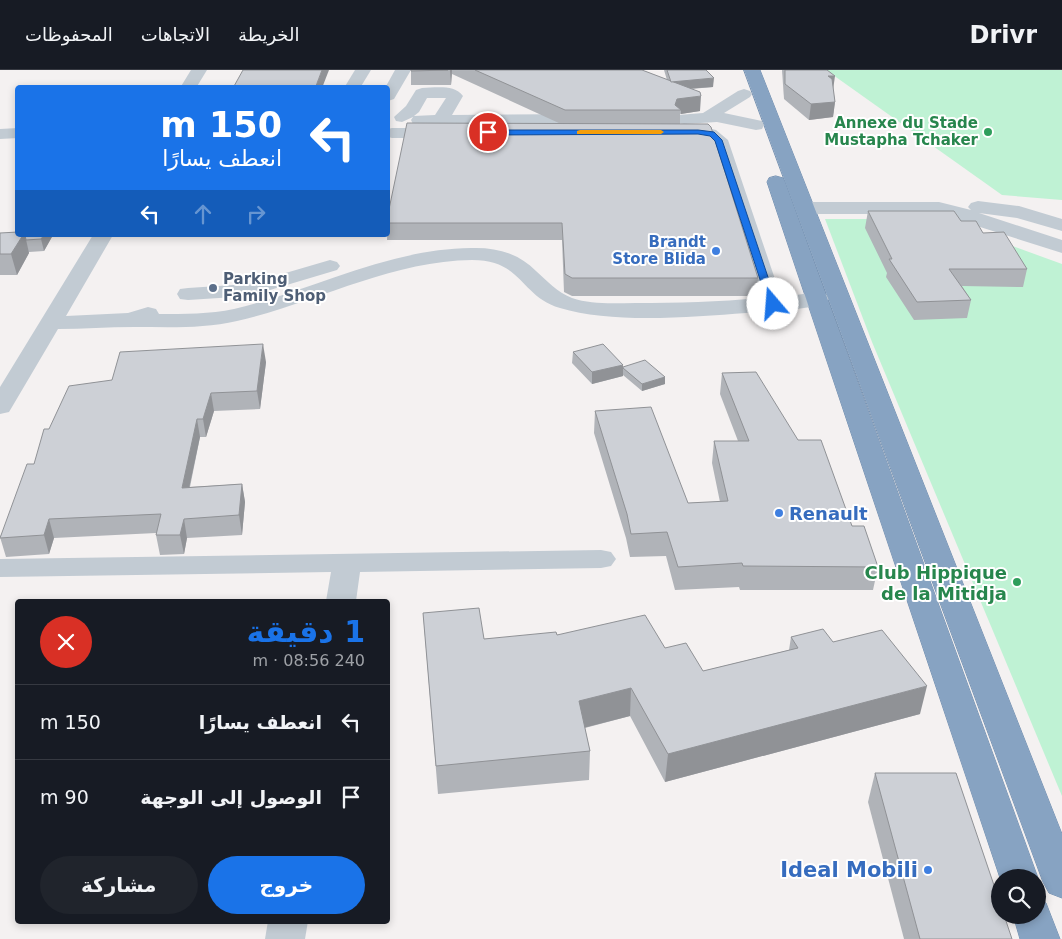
<!DOCTYPE html>
<html lang="ar">
<head>
<meta charset="utf-8">
<style>
  body { margin:0; font-family:"DejaVu Sans",Vazirmatn,sans-serif; background:#20242c; color:#f1f3f6; direction:rtl; height:100vh; display:flex; flex-direction:column; font-size:19px; white-space:nowrap }
  * { box-sizing:border-box; margin:0 }
  p { font-size:16px; color:#9ea1a6 }
  .icon { flex:none; width:28px; height:28px; fill:none; stroke:currentColor; stroke-width:2; stroke-linecap:round; stroke-linejoin:round }
  .map { position:relative; flex:1; overflow:hidden; direction:ltr }
  .drawer { position:absolute; left:15px; top:529px; width:375px; height:325px; display:flex; flex-direction:column; background:#171b24; border-radius:5px; box-shadow:0 2px 8px #0003; direction:rtl }
  .drawer>* { flex:none }
  .guide { position:absolute; left:15px; top:15px; width:375px; height:152px; border-radius:5px; box-shadow:0 2px 8px #0003; direction:rtl; background:#1a73e8; color:#fff; overflow:hidden }
  .controls { position:absolute; left:991px; top:799px; display:grid; gap:10px }
  .controls a { display:grid; place-items:center; width:55px; height:55px; border-radius:50%; background:#171b24; box-shadow:0 2px 8px #0003; font-size:25px }
  .pin { position:absolute; display:grid; place-items:center; width:42px; height:42px; color:#fff; margin:-21px; border:2px solid #fff; border-radius:50%; box-shadow:0 1px 5px #0007 }
  .me { position:absolute; width:55px; margin:-28px; rotate:342deg; stroke-linejoin:round; filter:drop-shadow(0 0 4px #0008) }
  .turn { display:flex; align-items:center; gap:18px; height:105px; padding:0 25px; font-size:22px }
  .turn .icon { width:65px; height:65px; stroke-width:2.5 }
  .turn b { display:block; font-size:35px; line-height:42px }
  .lanes { display:flex; align-items:center; height:48px; padding:0 25px; background:#0003; justify-content:center; gap:25px; direction:ltr }
  .lanes .off { opacity:.35 }
  .round { display:grid; place-items:center; flex:none; width:52px; height:52px; border-radius:26px; background:#20242c }
  .head { display:flex; align-items:center; justify-content:space-between; height:85px; padding:0 25px }
  h1 { font-size:30px; font-weight:700; line-height:38px; color:#1a73e8 }
  .action { display:flex; gap:10px; margin-top:auto; padding:10px 25px }
  .action a { flex:1; height:58px; border-radius:30px; background:#1a73e8; color:#fff; font-size:20px; font-weight:700; line-height:58px; text-align:center }
  .action a+a { background:#20242c; color:#f1f3f6 }
  ul { padding:0; list-style:none }
  li { display:flex; align-items:center; gap:15px; height:75px; padding:0 25px; border-top:1px solid #363941 }
  li div { flex:1 }
  li b { display:block; font-size:19px }
  li em { font-style:normal }
  header { display:flex; align-items:center; gap:30px; box-sizing:border-box; height:70px; padding:0 25px; background:#171b24; border-bottom:1px solid #363941 }
  header strong { font-size:24px }
  nav { display:flex; gap:28px; margin-inline-start:auto; font-size:18px }
  .map>svg:first-child { display:block }
  .green { fill:#bff2d4 }
  .lines { fill:none; stroke-linecap:round; stroke-linejoin:round }
  .highway-casing { stroke:#728eae; stroke-width:1 }
  .minor { fill:#c2cbd3; fill-rule:evenodd }
  .highway { fill:#87a3c2; fill-rule:evenodd }
  .wall { fill:#b0b3b8 }
  .shaded-wall { fill:#909296 }
  .building { fill:#cdd0d6; stroke:#909296 }
  .route { fill:#1a73e8; stroke:#114b97 }
  .slow { fill:#f59e0b }
  .leisure-dot { fill:#2e9e5b; stroke:#fff; stroke-width:2 }
  .shop-dot { fill:#3f7fe0; stroke:#fff; stroke-width:2 }
  .service-dot { fill:#5c6f8a; stroke:#fff; stroke-width:2 }
  .labels { text-anchor:middle; dominant-baseline:central; stroke-width:4; stroke-linejoin:round; paint-order:stroke }
  .far-leisure-label { font-size:15px; font-weight:bold; fill:#27864d; stroke:#fff; text-anchor:end }
  .far-shop-label { font-size:15px; font-weight:bold; fill:#366cbe; stroke:#fff; text-anchor:end }
  .far-service-label { font-size:15px; font-weight:bold; fill:#4e5e75; stroke:#fff; text-anchor:start }
  .shop-label { font-size:18px; font-weight:bold; fill:#366cbe; stroke:#fff; text-anchor:start }
  .leisure-label { font-size:18px; font-weight:bold; fill:#27864d; stroke:#fff; text-anchor:end }
  .near-shop-label { font-size:21px; font-weight:bold; fill:#366cbe; stroke:#fff; text-anchor:end }
</style>
</head>
<body>
<header>
<strong>Drivr</strong>
<nav><a>الخريطة</a><a>الاتجاهات</a><a>المحفوظات</a></nav>
</header>
<div class="map">
<svg width="1062" height="869" viewBox="0 0 1062 869">
  <rect width="100%" height="100%" fill="#f4f1f1"/>
  <g class="green">
    <path d="M 826,0 L 1062,0 L 1062,130 L 1002,125 Z"/>
    <path d="M 825,149 L 938,149 L 1062,194 L 1062,726 L 872,272 Z"/>
  </g>
  <g class="lines">
    <defs>
      <g id="highway">
        <path d="M 744,0 L 760,0 L 1062,764 L 1062,828 L 1049,823 L 1043,812 Z"/>
        <path d="M 776,106 L 783,108 L 785,112 L 1038,808 L 1038,809 L 1000,808 L 767,112 L 769,108 Z"/>
        <path d="M 1038,830 L 1046,833 L 1060,869 L 1020,869 L 1013,845 L 1038,845 Z"/>
      </g>
    </defs>
    <use href="#highway" class="highway-casing"/>
    <g class="minor">
      <path d="M 191,0 L 207,0 L 196,18 L 180,18 Z"/>
      <path d="M 355,0 L 371,0 L 360,18 L 344,18 Z"/>
      <path d="M 395,0 L 411,0 L 394,29 L 388,31 L 388,18 L 385,18 Z"/>
      <path d="M 422,18 C 435,18 454,14 463,26 L 452,45 L 588,44 L 594,45 L 596,49 L 594,53 L 588,54 L 419,55 L 413,54 L 411,50 L 413,47 L 402,52 L 396,51 L 394,47 L 406,36 L 416,20 ZM 427,28 L 446,28 L 435,45 L 414,46 L 419,42 Z"/>
      <path d="M 744,19 L 750,21 L 752,24 L 750,27 L 724,43 L 762,51 L 764,55 L 762,59 L 756,60 L 717,52 L 684,54 L 678,53 L 676,49 L 678,45 L 703,43 L 738,21 Z"/>
      <path d="M 699,56 L 716,60 L 728,70 L 781,227 L 818,222 L 826,224 L 829,229 L 826,234 C 800,240 773,241 746,243 C 692,247 611,254 560,238 C 520,226 523,190 472,190 C 389,191 316,233 237,251 C 203,259 168,257 134,257 C 108,257 83,259 58,259 L 12,337 L 9,342 L 0,344 L 0,317 L 93,165 L 113,165 L 66,246 L 128,243 L 148,237 L 156,239 L 159,244 C 184,244 210,244 234,239 C 314,220 387,179 471,178 C 496,177 518,183 536,201 C 547,211 557,222 572,228 C 592,235 615,233 636,233 C 677,233 719,232 760,228 L 711,72 C 699,62 684,69 670,66 L 667,62 L 670,58 Z"/>
      <path d="M 18,58 L 18,68 L 0,69 L 0,59 Z"/>
      <path d="M 392,58 L 443,58 L 449,59 L 452,63 L 449,67 L 443,68 L 392,68 L 388,67 L 388,59 Z"/>
      <path d="M 978,131 L 1019,136 L 1062,149 L 1062,161 L 1017,148 L 979,143 L 1062,170 L 1062,183 L 939,144 L 806,144 L 799,142 L 796,138 L 799,134 L 806,132 L 939,132 L 971,140 L 968,137 L 971,133 Z"/>
      <path d="M 330,190 L 337,192 L 340,196 L 337,200 L 250,226 L 188,230 L 180,229 L 177,224 L 180,219 L 188,218 L 248,214 Z"/>
      <path d="M 601,480 L 611,482 L 616,489 L 611,496 L 601,498 L 360,502 L 356,531 L 326,531 L 331,502 L 0,507 L 0,489 Z"/>
      <path d="M 268,851 L 308,851 L 305,869 L 265,869 Z"/>
    </g>
    <use href="#highway" class="highway"/>
  </g>
  <g class="wall">
    <path d="M 411,0 L 642,0 L 667,10 L 664,0 L 706,0 L 713,17 L 691,19 L 700,41 L 680,44 L 680,54 L 758,208 L 756,226 L 572,226 L 564,222 L 562,170 L 387,170 L 388,144 L 561,54 L 452,4 L 451,15 L 411,15 Z"/>
    <path d="M 782,0 L 827,0 L 833,18 L 835,32 L 833,47 L 809,50 L 784,29 Z"/>
    <path d="M 868,141 L 961,151 L 1027,199 L 1023,217 L 962,216 L 971,230 L 967,248 L 914,250 L 886,207 L 887,203 L 865,158 Z"/>
    <path d="M 0,163 L 18,165 L 53,165 L 44,181 L 29,182 L 29,183 L 17,205 L 0,205 Z"/>
    <path d="M 573,282 L 623,297 L 665,307 L 665,314 L 642,321 L 623,305 L 623,306 L 592,314 L 572,293 Z"/>
    <path d="M 266,292 L 260,339 L 214,341 L 206,367 L 200,367 L 190,417 L 242,414 L 245,432 L 242,465 L 187,468 L 184,484 L 160,485 L 156,465 L 156,463 L 54,468 L 49,484 L 6,487 L 0,467 L 34,394 L 49,359 L 112,310 Z"/>
    <path d="M 722,303 L 852,456 L 878,497 L 873,520 L 740,520 L 739,517 L 675,520 L 666,486 L 630,487 L 626,468 L 594,363 L 595,341 L 688,433 L 720,432 L 712,393 L 714,371 L 738,371 L 720,324 Z"/>
    <path d="M 423,543 L 484,569 L 557,565 L 665,578 L 703,601 L 789,580 L 791,567 L 833,572 L 920,644 L 665,712 L 630,646 L 585,658 L 590,681 L 589,710 L 438,724 Z"/>
    <path d="M 875,703 L 1012,869 L 904,869 L 868,732 Z"/>
  </g>
  <g class="shaded-wall">
    <path d="M 322,0 L 329,0 L 322,18 L 316,16 Z"/>
    <path d="M 450,0 L 452,0 L 451,15 Z"/>
    <path d="M 828,6 L 835,6 L 833,20 Z"/>
    <path d="M 714,8 L 713,17 L 670,20 L 671,12 Z"/>
    <path d="M 701,26 L 700,41 L 681,44 L 681,40 L 675,35 L 677,29 Z"/>
    <path d="M 835,32 L 833,47 L 809,50 L 811,34 Z"/>
    <path d="M 23,165 L 25,165 L 29,183 L 17,205 L 11,184 Z"/>
    <path d="M 44,165 L 53,165 L 44,181 L 41,169 Z"/>
    <path d="M 263,274 L 266,292 L 260,339 L 257,321 Z"/>
    <path d="M 623,295 L 623,306 L 592,314 L 592,302 Z"/>
    <path d="M 665,307 L 665,314 L 642,321 L 642,314 Z"/>
    <path d="M 211,323 L 214,341 L 206,367 L 203,349 Z"/>
    <path d="M 197,349 L 200,367 L 185,437 L 182,418 Z"/>
    <path d="M 242,414 L 245,432 L 242,465 L 239,445 Z"/>
    <path d="M 49,449 L 54,468 L 49,484 L 44,465 Z"/>
    <path d="M 184,449 L 187,468 L 184,484 L 180,465 Z"/>
    <path d="M 927,616 L 920,644 L 665,712 L 668,684 Z"/>
    <path d="M 631,618 L 630,646 L 579,659 L 579,631 Z"/>
  </g>
  <g class="building">
    <path d="M 243,0 L 322,0 L 316,16 L 356,18 L 233,18 Z"/>
    <path d="M 411,0 L 448,0 L 411,1 Z"/>
    <path d="M 475,0 L 642,0 L 700,22 L 701,26 L 677,29 L 675,35 L 681,40 L 565,40 Z"/>
    <path d="M 667,0 L 706,0 L 714,8 L 671,12 Z"/>
    <path d="M 785,0 L 827,0 L 835,6 L 828,6 L 832,9 L 835,32 L 811,34 L 785,14 Z"/>
    <path d="M 407,53 L 708,54 L 711,57 L 758,208 L 572,208 L 565,204 L 562,153 L 388,153 L 388,144 Z"/>
    <path d="M 868,141 L 954,141 L 961,151 L 976,151 L 983,163 L 1004,162 L 1027,199 L 949,199 L 971,230 L 917,232 L 889,189 L 892,189 Z"/>
    <path d="M 18,162 L 18,165 L 23,165 L 11,184 L 0,184 L 0,163 Z"/>
    <path d="M 25,165 L 44,165 L 41,169 L 26,170 Z"/>
    <path d="M 263,274 L 257,321 L 211,323 L 203,349 L 197,349 L 182,418 L 242,414 L 239,445 L 184,449 L 180,465 L 156,465 L 161,444 L 49,449 L 44,465 L 0,468 L 27,394 L 34,394 L 44,359 L 49,359 L 69,316 L 112,310 L 120,282 Z"/>
    <path d="M 603,274 L 623,295 L 592,302 L 573,282 Z"/>
    <path d="M 645,290 L 665,307 L 642,314 L 623,298 L 623,297 Z"/>
    <path d="M 756,302 L 798,370 L 821,370 L 852,456 L 864,456 L 878,497 L 743,496 L 742,493 L 678,497 L 667,462 L 631,464 L 627,444 L 595,341 L 651,337 L 688,433 L 728,431 L 714,371 L 749,371 L 722,303 Z"/>
    <path d="M 479,538 L 484,569 L 556,562 L 557,565 L 645,545 L 665,578 L 686,573 L 703,601 L 798,578 L 791,567 L 823,559 L 833,572 L 882,560 L 927,616 L 668,684 L 631,618 L 579,631 L 590,681 L 436,696 L 423,543 Z"/>
    <path d="M 875,703 L 956,703 L 1000,833 L 1000,845 L 1004,845 L 1012,869 L 920,869 Z"/>
  </g>
  <path class="route" d="M 698,60 L 714,62 L 722,70 L 777,234 L 776,236 L 770,236 L 768,234 L 715,71 L 710,66 L 698,64 L 488,65 L 484,62 L 488,60 Z"/>
  <path class="slow" d="M 580,60 L 661,60 L 664,62 L 661,64 L 577,64 L 577,61 Z"/>
  <g class="leisure-dot">
    <circle cx="988" cy="62" r="5"/>
    <circle cx="1017" cy="512" r="5"/>
  </g>
  <g class="shop-dot">
    <circle cx="716" cy="181" r="5"/>
    <circle cx="779" cy="443" r="5"/>
    <circle cx="928" cy="800" r="5"/>
  </g>
  <circle class="service-dot" cx="213" cy="218" r="5"/>
  <g class="labels">
    <g class="far-leisure-label">
      <text x="978" y="53">Annexe du Stade<tspan x="978" dy="17">Mustapha Tchaker</tspan></text>
    </g>
    <g class="far-shop-label">
      <text x="706" y="172">Brandt<tspan x="706" dy="17">Store Blida</tspan></text>
    </g>
    <g class="far-service-label">
      <text x="223" y="209">Parking<tspan x="223" dy="17">Family Shop</tspan></text>
    </g>
    <g class="shop-label">
      <text x="789" y="443">Renault</text>
    </g>
    <g class="leisure-label">
      <text x="1007" y="502">Club Hippique<tspan x="1007" dy="21">de la Mitidja</tspan></text>
    </g>
    <g class="near-shop-label">
      <text x="918" y="800">Ideal Mobili</text>
    </g>
  </g>
</svg>
<div class="controls">
<a><svg class="icon" aria-label="search" viewBox="0 0 24 24"><circle cx="10" cy="10" r="6"/><path d="M15 15l6 6"/></svg></a>
</div>
<div class="pin" style="left:488px;top:62px;background:#d93025"><svg class="icon" aria-label="arrive" viewBox="0 0 24 24"><path d="M6 21V4h12l-3 4 3 4H6"/></svg></div>
<svg class="me" style="left:773px;top:234px" viewBox="-20 -20 40 40"><circle r="19" fill="#fff"/><path d="M0-13L10 11 0 6-10 11z" fill="#1a73e8"/></svg>
<div class="guide">
<div class="turn"><svg class="icon" aria-label="left" viewBox="0 0 24 24"><path d="M17 20v-9H6M10 6l-5 5 5 5"/></svg><div><b>150 m</b>انعطف يسارًا</div></div>
<div class="lanes"><svg class="icon" aria-label="left" viewBox="0 0 24 24"><path d="M17 20v-9H6M10 6l-5 5 5 5"/></svg><svg class="icon off" aria-label="ahead" viewBox="0 0 24 24"><path d="M12 20V5M6 11l6-6 6 6"/></svg><svg class="icon off" aria-label="right" viewBox="0 0 24 24"><path d="M7 20v-9h11M14 6l5 5-5 5"/></svg></div>
</div>
<section class="drawer">
<div class="head"><div><h1>1 دقيقة</h1><p>240 m · 08:56</p></div><a class="round" style="background:#d93025;color:#fff"><svg class="icon" aria-label="close" viewBox="0 0 24 24"><path d="M6 6l12 12M18 6L6 18"/></svg></a></div>
<ul>
<li><svg class="icon" aria-label="left" viewBox="0 0 24 24"><path d="M17 20v-9H6M10 6l-5 5 5 5"/></svg><div><b>انعطف يسارًا</b></div><em>150 m</em></li>
<li><svg class="icon" aria-label="arrive" viewBox="0 0 24 24"><path d="M6 21V4h12l-3 4 3 4H6"/></svg><div><b>الوصول إلى الوجهة</b></div><em>90 m</em></li>
</ul>
<div class="action"><a>خروج</a><a>مشاركة</a></div>
</section>
</div>
</body>
</html>
